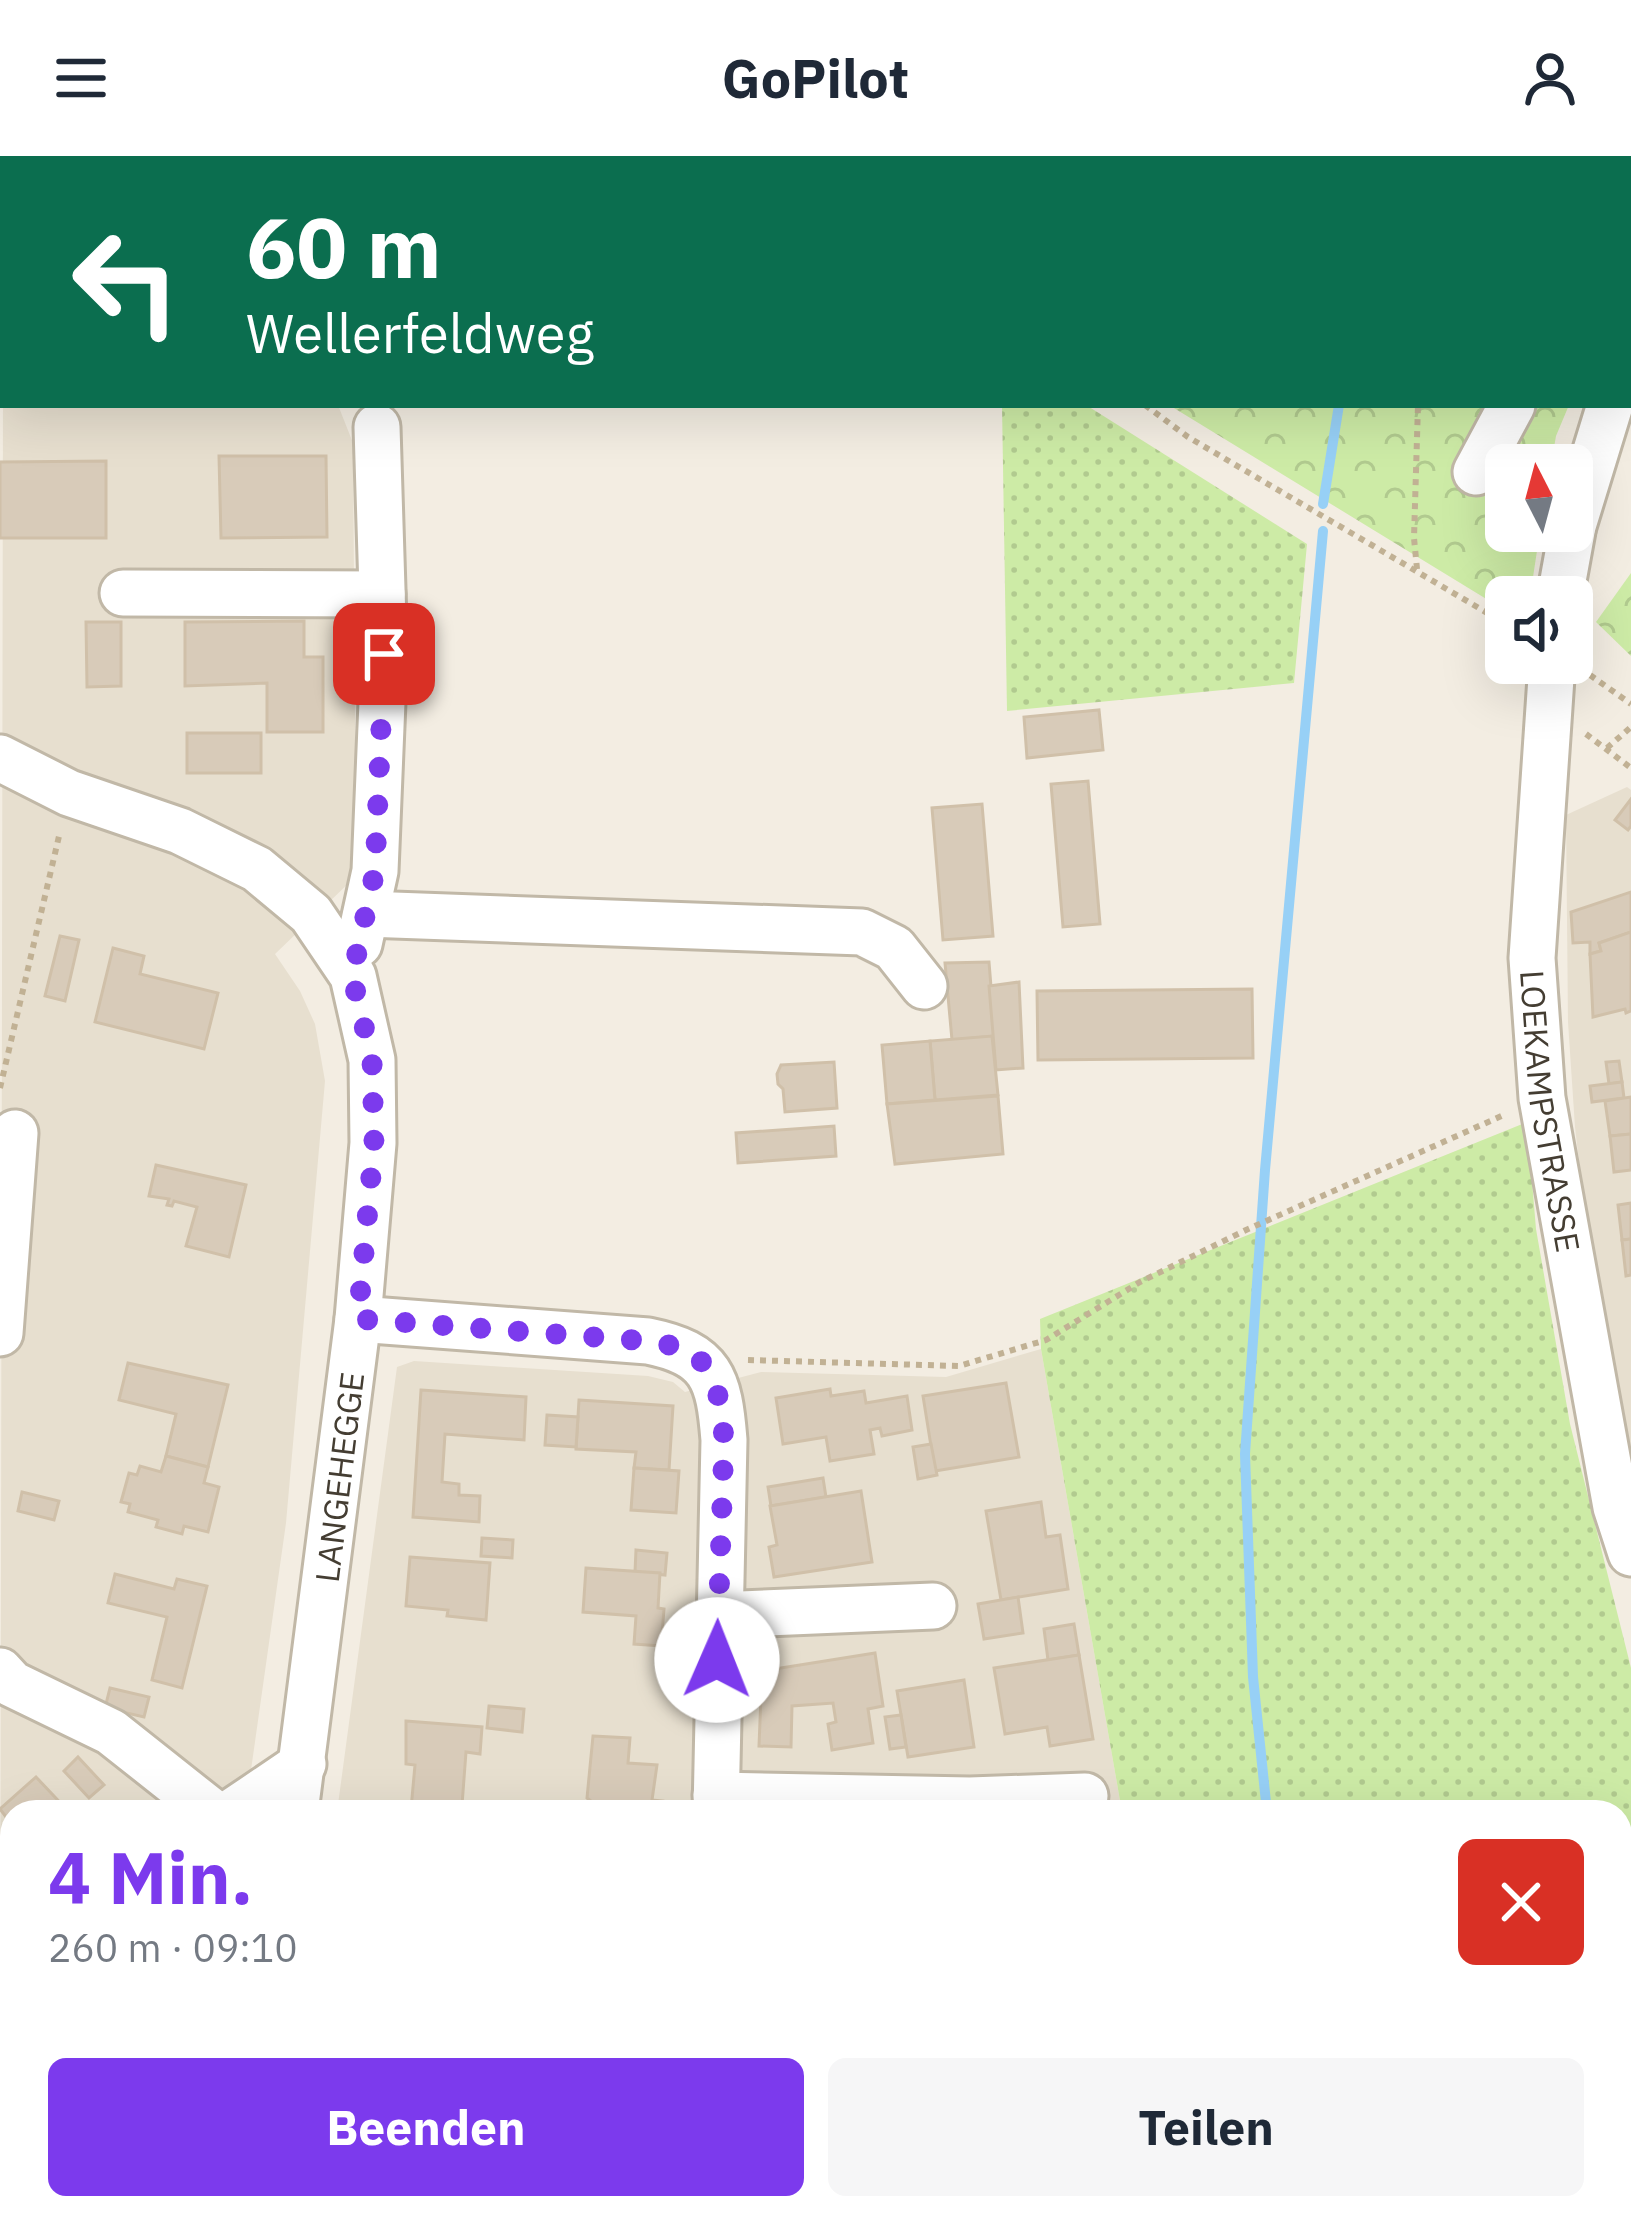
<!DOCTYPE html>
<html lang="de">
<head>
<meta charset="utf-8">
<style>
  body { margin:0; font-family:"IBM Plex Sans",sans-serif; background:#f6f6f7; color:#1f2937; height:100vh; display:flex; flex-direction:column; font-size:45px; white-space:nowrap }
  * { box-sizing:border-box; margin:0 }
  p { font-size:39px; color:#747a83 }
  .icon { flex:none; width:66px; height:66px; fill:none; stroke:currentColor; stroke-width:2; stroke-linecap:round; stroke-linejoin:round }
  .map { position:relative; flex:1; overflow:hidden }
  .sheet { position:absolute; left:0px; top:1644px; width:1632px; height:420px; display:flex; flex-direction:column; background:#fff; border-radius:36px 36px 0 0; box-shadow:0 12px 48px #0002 }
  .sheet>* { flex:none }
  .top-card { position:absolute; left:0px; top:0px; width:1632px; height:252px; box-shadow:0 12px 48px #0002; background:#0b6e4f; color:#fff; overflow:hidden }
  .needle { width:78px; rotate:354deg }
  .fabs { position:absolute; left:1485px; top:288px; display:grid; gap:24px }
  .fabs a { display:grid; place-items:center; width:108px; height:108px; border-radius:18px; background:#fff; box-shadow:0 12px 48px #0002; font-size:60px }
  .pin { position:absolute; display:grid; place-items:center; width:102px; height:102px; color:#fff; margin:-51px; border-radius:24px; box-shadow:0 6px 18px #0006 }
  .me { position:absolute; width:132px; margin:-66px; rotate:1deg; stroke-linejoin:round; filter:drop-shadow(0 0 9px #0008) }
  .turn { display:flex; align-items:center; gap:42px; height:252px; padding:0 48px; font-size:54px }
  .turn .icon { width:156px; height:156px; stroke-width:2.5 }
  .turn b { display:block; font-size:84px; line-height:102px }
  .round { display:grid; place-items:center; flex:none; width:126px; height:126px; border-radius:18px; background:#f6f6f7 }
  .head { display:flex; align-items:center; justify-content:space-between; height:204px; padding:0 48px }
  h1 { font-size:72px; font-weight:800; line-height:90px; color:#7c3aed }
  .button { display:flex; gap:24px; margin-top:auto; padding:24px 48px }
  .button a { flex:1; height:138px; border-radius:18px; background:#7c3aed; color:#fff; font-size:48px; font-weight:800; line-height:138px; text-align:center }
  .button a+a { background:#f6f6f7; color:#1f2937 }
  header { display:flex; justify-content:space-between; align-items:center; height:156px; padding:0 48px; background:#fff; font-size:54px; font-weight:800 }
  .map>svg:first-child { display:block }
  .residential { fill:#e7dfcf }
  .grass { fill:url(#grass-dots) }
  .forest { fill:url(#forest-crowns) }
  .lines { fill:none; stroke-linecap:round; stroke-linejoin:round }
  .stream { stroke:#97d0f6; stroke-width:10 }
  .building { fill:#d8cbb9; stroke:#d0c0a9; stroke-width:3 }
  .minor-casing { stroke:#c1b8a7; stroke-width:51 }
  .path { stroke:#c1b194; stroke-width:6; stroke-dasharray:6 6; stroke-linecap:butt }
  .minor { stroke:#fff; stroke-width:45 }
  .route { stroke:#7c3aed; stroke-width:21; stroke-dasharray:0 37.8 }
  .labels { text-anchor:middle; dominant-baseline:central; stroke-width:9; stroke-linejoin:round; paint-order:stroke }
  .street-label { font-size:33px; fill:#443d32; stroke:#fff }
</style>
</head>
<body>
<header><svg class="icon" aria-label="menu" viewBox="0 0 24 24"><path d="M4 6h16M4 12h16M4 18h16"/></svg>GoPilot<svg class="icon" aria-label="person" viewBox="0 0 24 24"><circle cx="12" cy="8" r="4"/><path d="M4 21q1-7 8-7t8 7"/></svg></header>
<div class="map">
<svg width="1631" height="2064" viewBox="0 0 1631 2064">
  <defs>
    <pattern id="grass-dots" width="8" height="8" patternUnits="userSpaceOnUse" patternTransform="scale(3)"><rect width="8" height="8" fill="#cdeba6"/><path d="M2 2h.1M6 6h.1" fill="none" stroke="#b1ca8f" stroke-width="1.8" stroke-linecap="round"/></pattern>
    <pattern id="forest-crowns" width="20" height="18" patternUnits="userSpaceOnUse" patternTransform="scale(3)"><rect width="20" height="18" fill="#cdeba6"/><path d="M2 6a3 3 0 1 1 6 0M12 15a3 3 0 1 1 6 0" fill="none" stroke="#b1ca8f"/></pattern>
  </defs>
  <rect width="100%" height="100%" fill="#f3ede2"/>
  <g class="residential">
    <path d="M 3,234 L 3,249 L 338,249 L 353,287 L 356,711 L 353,723 L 275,798 L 300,835 L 315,868 L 325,925 L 286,1367 L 250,1621 L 196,1656 L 12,1656 L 12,1912 L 0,1990 Z"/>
    <path d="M 1627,631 L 1631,634 L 1631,1312 L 1590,1101 L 1575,971 L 1568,866 L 1566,659 Z"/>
    <path d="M 1041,1193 L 1122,1656 L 337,1656 L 397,1211 L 414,1205 L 648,1220 L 673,1226 L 685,1236 L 761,1216 L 946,1221 Z"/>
    <path d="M 263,2052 L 1200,2052 L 1202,2064 L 261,2064 Z"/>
  </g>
  <g class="grass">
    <path d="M 1002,249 L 1086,249 L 1307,388 L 1294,527 L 1007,555 Z"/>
    <path d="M 1527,966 L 1536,1073 L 1570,1268 L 1631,1512 L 1631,1824 L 1620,1825 L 1620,1656 L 1122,1656 L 1041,1193 L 1040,1163 Z"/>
    <path d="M 1200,2052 L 1573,2052 L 1575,2064 L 1202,2064 Z"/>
  </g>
  <g class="forest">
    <path d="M 0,0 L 139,0 L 3,3 L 0,235 Z"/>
    <path d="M 188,0 L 1631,0 L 1631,96 L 1629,101 L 1629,3 Z"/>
    <path d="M 1169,249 L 1569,249 L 1556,280 L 1551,309 L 1506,309 L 1506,375 L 1540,375 L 1530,441 L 1506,441 L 1506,455 Z"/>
    <path d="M 1631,417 L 1631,500 L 1596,466 Z"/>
    <path d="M 25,2052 L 162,2052 L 159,2064 L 23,2064 Z"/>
  </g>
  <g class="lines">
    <g class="stream">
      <path d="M 1335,3 L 1336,0"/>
      <path d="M 1323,348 L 1339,249"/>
      <path d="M 1267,1656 L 1253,1521 L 1245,1298 L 1265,1014 L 1323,375"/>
      <path d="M 1351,2052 L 1354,2064"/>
    </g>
  </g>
  <g class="building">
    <path d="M 219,300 L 326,300 L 327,381 L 221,382 Z"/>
    <path d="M 106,305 L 106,382 L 0,382 L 0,306 Z"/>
    <path d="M 304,465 L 304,501 L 323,501 L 323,576 L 267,576 L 267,527 L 185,530 L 185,466 Z"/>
    <path d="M 86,466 L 121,466 L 121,530 L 87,531 Z"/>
    <path d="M 1099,554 L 1103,594 L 1027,602 L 1024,561 Z"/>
    <rect x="187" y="577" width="74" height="40"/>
    <path d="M 1088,625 L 1100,768 L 1063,771 L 1051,628 Z"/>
    <path d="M 1631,643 L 1631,670 L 1628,674 L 1615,664 Z"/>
    <path d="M 982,648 L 993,780 L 943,784 L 932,652 Z"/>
    <path d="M 1631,736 L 1631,776 L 1599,787 L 1601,795 L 1590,798 L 1590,786 L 1573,787 L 1571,756 Z"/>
    <path d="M 1631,776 L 1631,855 L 1626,857 L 1625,853 L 1593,861 L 1590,798 L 1601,795 L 1599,787 Z"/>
    <path d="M 60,780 L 79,784 L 65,845 L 45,840 Z"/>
    <path d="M 113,792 L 144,800 L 140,818 L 218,837 L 204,893 L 95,866 Z"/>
    <path d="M 989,806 L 995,880 L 952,884 L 945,807 Z"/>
    <path d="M 1019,826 L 1023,912 L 996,914 L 989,830 Z"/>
    <path d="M 1252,833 L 1253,902 L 1038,904 L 1037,835 Z"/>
    <path d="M 992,880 L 998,939 L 935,944 L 930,885 Z"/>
    <path d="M 930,885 L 935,944 L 887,948 L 882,889 Z"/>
    <path d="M 1619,905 L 1622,926 L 1609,928 L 1606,906 Z"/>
    <path d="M 834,906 L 837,952 L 785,956 L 783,933 L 778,928 L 777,918 L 781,909 Z"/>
    <path d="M 1622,926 L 1624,942 L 1592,946 L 1590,930 Z"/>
    <path d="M 998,940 L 1003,998 L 895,1008 L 887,948 Z"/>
    <path d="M 1631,941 L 1631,978 L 1610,980 L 1605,945 Z"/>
    <path d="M 834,970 L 836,1000 L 738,1007 L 736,977 Z"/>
    <path d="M 1631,978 L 1631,1014 L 1614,1016 L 1610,980 Z"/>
    <path d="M 156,1009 L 246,1029 L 229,1101 L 186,1090 L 197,1051 L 174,1045 L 172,1050 L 167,1049 L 169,1043 L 149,1040 Z"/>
    <path d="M 1631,1047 L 1631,1083 L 1622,1084 L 1618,1049 Z"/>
    <path d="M 1631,1083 L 1631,1119 L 1626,1120 L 1622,1084 Z"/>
    <path d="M 128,1207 L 228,1229 L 208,1311 L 166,1300 L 176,1258 L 119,1244 Z"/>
    <path d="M 1006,1227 L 1019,1301 L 935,1315 L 923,1240 Z"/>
    <path d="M 830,1233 L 831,1240 L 864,1235 L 866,1247 L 907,1240 L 912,1274 L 882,1280 L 880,1272 L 870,1274 L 874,1298 L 830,1305 L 826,1281 L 783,1288 L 776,1242 Z"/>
    <path d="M 421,1234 L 526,1241 L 524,1284 L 445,1278 L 442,1326 L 459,1328 L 459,1339 L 480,1340 L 479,1366 L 413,1361 Z"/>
    <path d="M 579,1244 L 673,1250 L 669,1314 L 634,1312 L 636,1296 L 576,1293 Z"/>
    <path d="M 547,1259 L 578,1261 L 576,1291 L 545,1289 Z"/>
    <path d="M 931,1288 L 937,1319 L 918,1323 L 913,1291 Z"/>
    <path d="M 166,1300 L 208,1311 L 204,1327 L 219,1331 L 208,1376 L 184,1370 L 182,1378 L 156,1371 L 158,1364 L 128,1356 L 130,1348 L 121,1346 L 129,1317 L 137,1319 L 140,1310 L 161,1316 Z"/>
    <path d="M 634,1312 L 679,1315 L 676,1357 L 631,1354 Z"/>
    <path d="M 823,1322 L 826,1341 L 771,1350 L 768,1331 Z"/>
    <path d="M 861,1335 L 872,1406 L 774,1421 L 769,1391 L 777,1389 L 770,1350 Z"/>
    <path d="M 22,1336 L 59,1345 L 54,1364 L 18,1355 Z"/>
    <path d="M 1041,1346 L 1046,1381 L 1060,1379 L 1068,1433 L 1001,1444 L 986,1355 Z"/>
    <path d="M 482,1382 L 513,1384 L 512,1402 L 481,1400 Z"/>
    <path d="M 636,1394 L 667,1397 L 665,1419 L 635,1416 Z"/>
    <path d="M 410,1401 L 490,1407 L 486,1464 L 447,1460 L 448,1454 L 406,1450 Z"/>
    <path d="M 586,1412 L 660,1417 L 658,1452 L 664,1453 L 661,1490 L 634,1488 L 636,1460 L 583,1456 Z"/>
    <path d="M 115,1418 L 174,1433 L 177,1423 L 207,1430 L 182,1532 L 152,1524 L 167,1461 L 108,1447 Z"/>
    <path d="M 1018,1441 L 1023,1477 L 984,1483 L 978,1448 Z"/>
    <path d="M 1074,1468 L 1079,1499 L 1048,1504 L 1044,1473 Z"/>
    <path d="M 875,1497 L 883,1550 L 868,1553 L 873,1587 L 832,1594 L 828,1568 L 836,1566 L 833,1547 L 792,1550 L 791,1591 L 759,1590 L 762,1515 Z"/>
    <path d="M 1079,1499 L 1093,1583 L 1050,1590 L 1047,1571 L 1005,1578 L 994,1512 Z"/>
    <path d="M 964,1524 L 974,1591 L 908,1601 L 897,1535 Z"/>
    <path d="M 110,1532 L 149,1541 L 144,1561 L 105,1552 Z"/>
    <path d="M 489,1550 L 524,1553 L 522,1576 L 487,1572 Z"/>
    <path d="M 901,1559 L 906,1591 L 890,1593 L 885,1561 Z"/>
    <path d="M 406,1565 L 482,1571 L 480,1598 L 466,1596 L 462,1649 L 441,1648 L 440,1655 L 411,1653 L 415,1609 L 406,1608 Z"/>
    <path d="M 593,1580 L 630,1582 L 628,1607 L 657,1609 L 652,1644 L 663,1645 L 662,1656 L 605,1656 L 587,1642 Z"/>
    <path d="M 78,1601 L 104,1629 L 89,1642 L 64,1615 Z"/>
    <path d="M 36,1621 L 69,1656 L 12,1656 L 12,1669 L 0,1653 Z"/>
    <path d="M 1631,2019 L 1631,2064 L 1620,2048 L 1620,2026 Z"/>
    <path d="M 363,2052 L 445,2052 L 444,2064 L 362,2061 Z"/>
    <path d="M 596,2052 L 691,2052 L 696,2061 L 608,2064 L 594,2060 Z"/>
    <path d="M 854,2052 L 886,2052 L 887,2059 L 856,2063 Z"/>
  </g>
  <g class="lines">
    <defs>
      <g id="minor">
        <path d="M 1629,198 L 1631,192"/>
        <path d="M 1476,316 L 1512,249"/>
        <path d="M 1572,373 L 1610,249"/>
        <path d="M 123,437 L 382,438"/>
        <path d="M 1560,441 L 1572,375"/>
        <path id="s1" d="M 1552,507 L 1532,802 L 1542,942 L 1616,1351 L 1631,1397"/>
        <path d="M 0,602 L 69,637 L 180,675 L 257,713 L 311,758 L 353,820 L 372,904 L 373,987 L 358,1163 L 295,1656"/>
        <path d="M 366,758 L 862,776 L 894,792 L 924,830"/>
        <path d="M 359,788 L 375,715 L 384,498 L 377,271"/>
        <path d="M 358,1163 L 648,1185 C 712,1198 719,1222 724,1284 L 716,1656"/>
        <path d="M 0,1177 L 15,977"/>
        <path d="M 717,1459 L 933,1450"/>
        <path d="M 0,1515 L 12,1528 L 111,1576 L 212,1656"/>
        <path d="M 716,1639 L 970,1644 L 1085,1640"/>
        <path d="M 232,1656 L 303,1608"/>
        <path d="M 744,2052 L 746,2064"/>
        <path d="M 6,2064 L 12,2028"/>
        <path d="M 216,2064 L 218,2052"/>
        <path d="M 973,2064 L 1023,2056"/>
      </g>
    </defs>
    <use href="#minor" class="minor-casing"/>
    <g class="path">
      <path d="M 261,0 L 263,3"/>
      <path d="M 762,0 L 763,3"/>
      <path d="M 818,0 L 823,3"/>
      <path d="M 979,0 L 979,3"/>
      <path d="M 590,2 L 601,0"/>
      <path d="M 64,3 L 64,0"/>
      <path d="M 1209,3 L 1212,0"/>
      <path d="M 1583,3 L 1585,0"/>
      <path d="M 0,220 L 3,219"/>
      <path d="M 1145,249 L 1188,281 L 1506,468"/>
      <path d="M 1417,413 L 1414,382 L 1418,249"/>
      <path d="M 1590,519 L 1631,548"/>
      <path d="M 1586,578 L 1631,612"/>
      <path d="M 1607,592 L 1631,571"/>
      <path d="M 0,932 L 60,676"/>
      <path d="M 748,1204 L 959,1210 L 1046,1184 L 1140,1126 L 1246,1074 L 1506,958"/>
    </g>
    <use href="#minor" class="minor"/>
  </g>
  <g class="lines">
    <path class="route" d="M 384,498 L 375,715 L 352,820 L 372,904 L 374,987 L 358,1163 L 648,1185 L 685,1192 L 703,1207 L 721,1246 L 724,1284 L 717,1504"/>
  </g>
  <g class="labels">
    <g class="street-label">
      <text stroke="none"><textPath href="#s1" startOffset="450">LOEKAMPSTRASSE</textPath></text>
      <text transform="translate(339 1321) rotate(-83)">LANGEHEGGE</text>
    </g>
  </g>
</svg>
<div class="fabs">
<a><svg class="needle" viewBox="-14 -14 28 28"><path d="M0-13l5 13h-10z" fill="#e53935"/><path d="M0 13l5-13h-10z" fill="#747a83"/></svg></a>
<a><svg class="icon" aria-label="sound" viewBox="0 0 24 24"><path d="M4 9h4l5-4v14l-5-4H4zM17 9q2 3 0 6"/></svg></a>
</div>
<div class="pin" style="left:384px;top:498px;background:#d93025"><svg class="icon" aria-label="arrive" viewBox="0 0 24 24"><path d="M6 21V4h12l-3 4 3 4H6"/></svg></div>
<svg class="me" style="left:717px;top:1504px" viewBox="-20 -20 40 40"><circle r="19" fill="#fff"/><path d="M0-13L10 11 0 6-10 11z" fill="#7c3aed"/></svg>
<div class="top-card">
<div class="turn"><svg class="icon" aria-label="left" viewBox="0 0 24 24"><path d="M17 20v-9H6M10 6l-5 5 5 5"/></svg><div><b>60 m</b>Wellerfeldweg</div></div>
</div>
<section class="sheet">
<div class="head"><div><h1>4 Min.</h1><p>260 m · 09:10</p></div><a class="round" style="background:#d93025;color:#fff"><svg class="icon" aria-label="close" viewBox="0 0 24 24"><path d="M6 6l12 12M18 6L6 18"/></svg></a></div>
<div class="button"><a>Beenden</a><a>Teilen</a></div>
</section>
</div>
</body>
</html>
